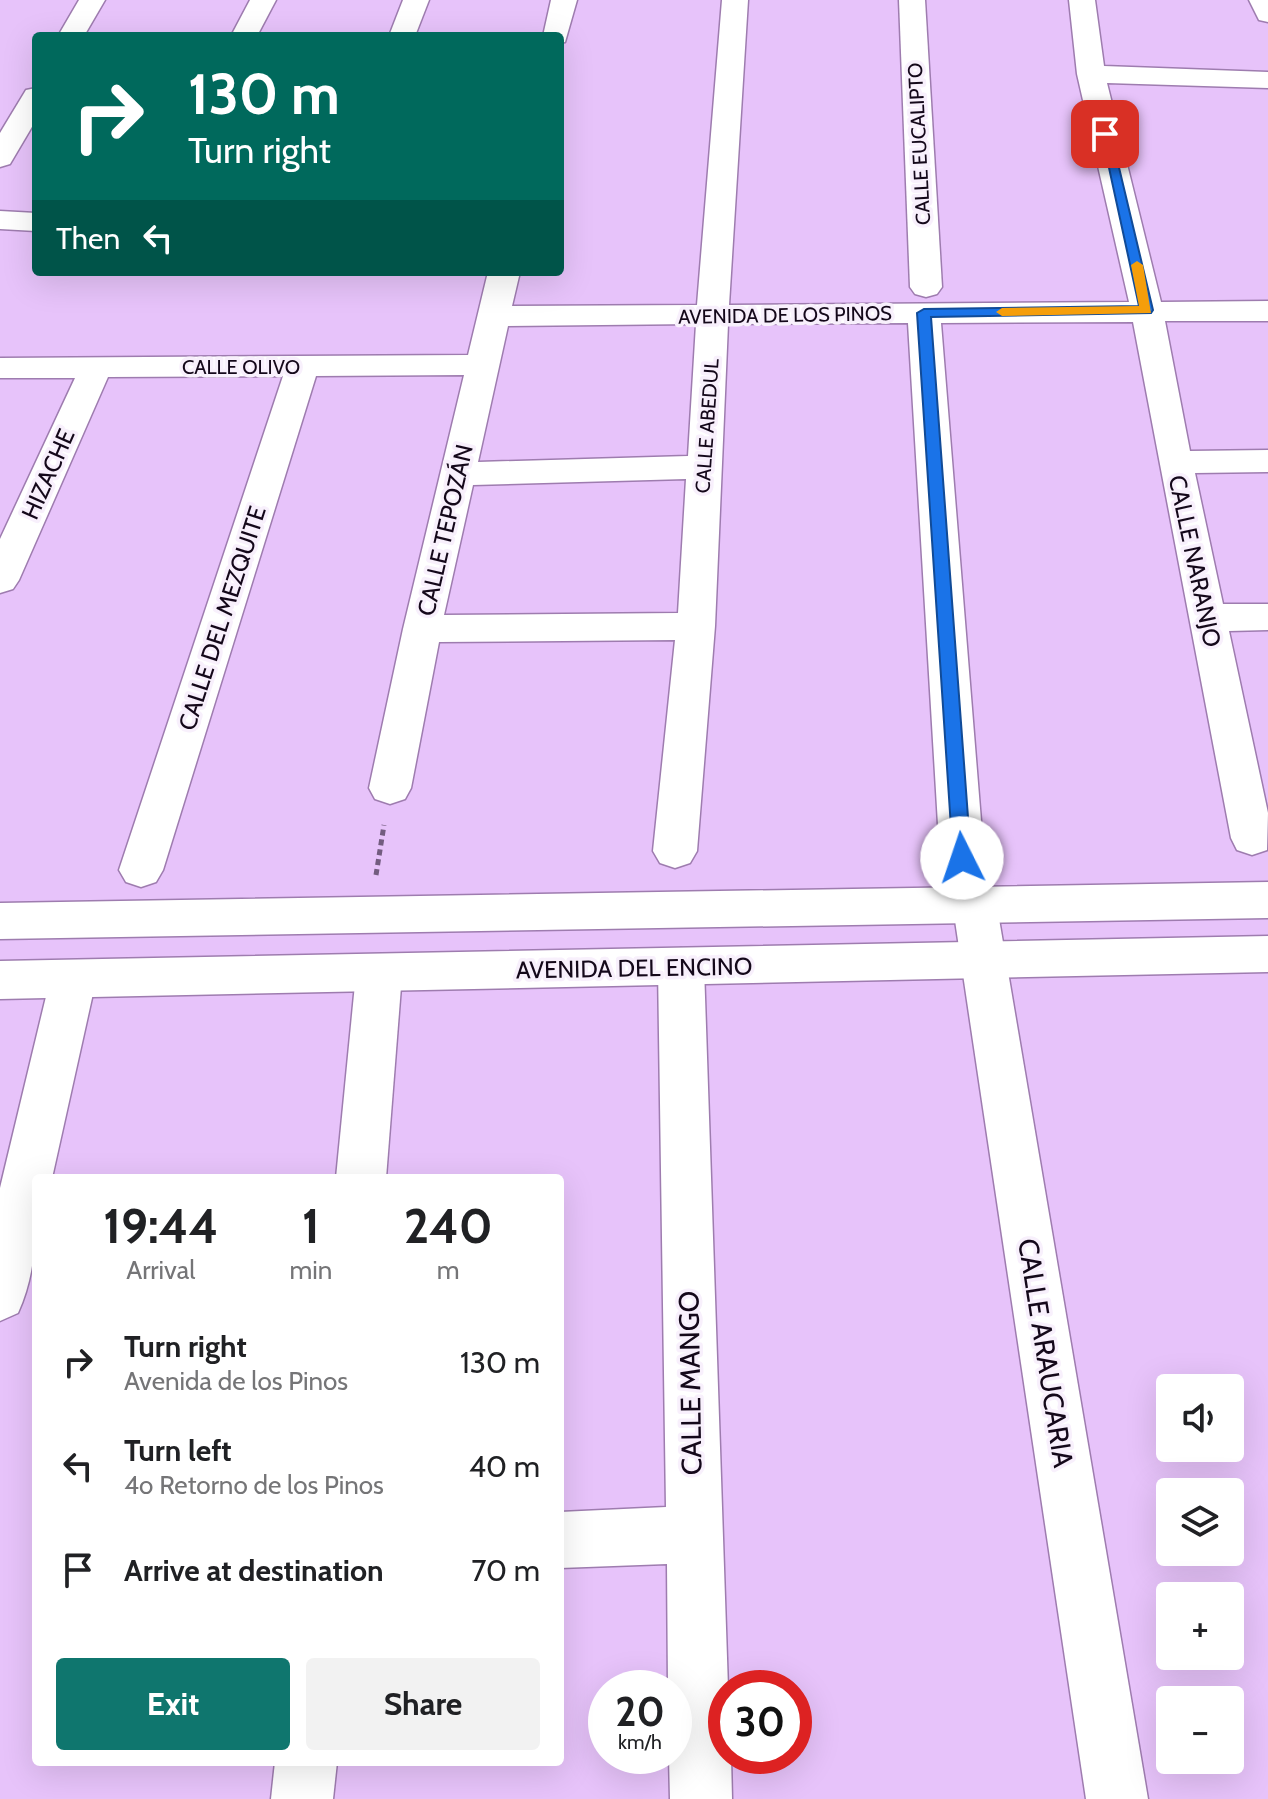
<!DOCTYPE html>
<html lang="en">
<head>
<meta charset="utf-8">
<style>
  body { margin:0; font-family:Cabin,sans-serif; background:#f2f2f2; color:#202124; height:100vh; display:flex; flex-direction:column; font-size:30px; white-space:nowrap }
  * { box-sizing:border-box; margin:0 }
  p { font-size:26px; color:#757577 }
  .icon { flex:none; width:44px; height:44px; fill:none; stroke:currentColor; stroke-width:2; stroke-linecap:round; stroke-linejoin:round }
  .map { position:relative; flex:1; overflow:hidden }
  .panel { position:absolute; left:32px; top:1174px; width:532px; height:592px; display:flex; flex-direction:column; background:#fff; border-radius:8px; box-shadow:0 8px 32px #0002 }
  .panel>* { flex:none }
  .guide { position:absolute; left:32px; top:32px; width:532px; height:244px; border-radius:8px; box-shadow:0 8px 32px #0002; background:#00695c; color:#fff; overflow:hidden }
  .buttons { position:absolute; left:1156px; top:1374px; display:grid; gap:16px }
  .buttons a { display:grid; place-items:center; width:88px; height:88px; border-radius:8px; background:#fff; box-shadow:0 8px 32px #0002; font-size:40px }
  .speed { position:absolute; left:588px; top:1670px; display:flex; gap:16px; font-size:40px; font-weight:700; text-align:center }
  .speed>* { display:grid; place-content:center; width:104px; height:104px; border-radius:50%; background:#fff; box-shadow:0 8px 32px #0002; line-height:1 }
  .speed small { font-size:20px; font-weight:400 }
  .speed .limit { border:12px solid #d22; background:#fff; color:#111 }
  .pin { position:absolute; display:grid; place-items:center; width:68px; height:68px; color:#fff; margin:-34px; border-radius:16px; box-shadow:0 4px 12px #0006 }
  .me { position:absolute; width:88px; margin:-44px; rotate:356deg; stroke-linejoin:round; filter:drop-shadow(0 0 6px #0008) }
  .turn { display:flex; align-items:center; gap:28px; height:168px; padding:0 24px; font-size:36px }
  .turn .icon { width:104px; height:104px; stroke-width:2.5 }
  .turn b { display:block; font-size:56px; line-height:68px }
  .then { display:flex; align-items:center; height:76px; padding:0 24px; background:#0003; gap:16px; font-size:30px }
  .eta { display:flex; justify-content:space-evenly; align-items:center; height:136px; text-align:center }
  .eta b { font-size:48px; font-weight:800; line-height:56px }
  .cta { display:flex; gap:16px; margin-top:auto; padding:16px 24px }
  .cta a { flex:1; height:92px; border-radius:8px; background:#0f766e; color:#fff; font-size:32px; font-weight:800; line-height:92px; text-align:center }
  .cta a+a { background:#f2f2f2; color:#202124 }
  ul { padding:0; list-style:none }
  li { display:flex; align-items:center; gap:24px; height:104px; padding:0 24px }
  li div { flex:1 }
  li b { display:block; font-size:30px }
  li em { font-style:normal }
  .map>svg:first-child { display:block }
  .lines { fill:none; stroke-linecap:round; stroke-linejoin:round }
  .minor-casing { stroke:#9e7caf; stroke-width:3 }
  .tertiary-casing { stroke:#9e7caf; stroke-width:3 }
  .path { stroke:#735c7f; stroke-width:5; stroke-dasharray:6 4; stroke-linecap:butt }
  .minor { fill:#fff; fill-rule:evenodd }
  .tertiary { fill:#fff; fill-rule:evenodd }
  .route { fill:#1a73e8; stroke:#114b97; stroke-width:2 }
  .slow { fill:#f59e0b }
  .labels { text-anchor:middle; dominant-baseline:central; stroke-width:7; stroke-linejoin:round; paint-order:stroke }
  .far-street-label { font-size:20px; fill:#14081a; stroke:#f8f0fc }
  .street-label { font-size:24px; fill:#14081a; stroke:#f8f0fc }
  .near-street-label { font-size:28px; fill:#14081a; stroke:#f8f0fc }
</style>
</head>
<body>
<div class="map">
<svg width="1268" height="1799" viewBox="0 0 1268 1799">
  <rect width="100%" height="100%" fill="#e7c3fa"/>
  <g class="lines">
    <defs>
      <g id="minor">
        <path d="M 79,0 L 105,0 L 84,36 L 58,36 Z"/>
        <path d="M 250,0 L 276,0 L 257,36 L 231,36 Z"/>
        <path d="M 403,0 L 429,0 L 415,36 L 389,36 Z"/>
        <path d="M 551,0 L 577,0 L 565,42 L 560,43 L 560,36 L 543,36 Z"/>
        <path d="M 722,0 L 748,0 L 729,305 L 1129,302 L 1077,74 L 1069,0 L 1095,0 L 1104,66 L 1268,72 L 1268,88 L 1107,83 L 1161,302 L 1268,301 L 1268,321 L 1165,321 L 1190,451 L 1268,450 L 1268,472 L 1195,473 L 1223,604 L 1268,604 L 1268,630 L 1229,631 L 1268,813 L 1267,850 L 1252,855 L 1237,850 L 1231,838 L 1133,322 L 941,323 L 984,858 L 977,870 L 962,875 L 947,870 L 940,858 L 908,323 L 728,324 L 715,626 L 697,851 L 690,863 L 675,868 L 660,863 L 653,851 L 675,640 L 439,642 L 411,788 L 405,799 L 390,804 L 375,799 L 369,788 L 403,629 L 464,375 L 316,376 L 163,870 L 156,882 L 141,887 L 126,882 L 119,870 L 283,376 L 108,377 L 19,580 L 13,589 L 0,593 L 0,539 L 75,378 L 0,378 L 0,358 L 468,355 L 488,272 L 520,272 L 512,306 L 697,305 ZM 696,324 L 688,456 L 478,462 L 508,326 ZM 686,479 L 678,613 L 444,615 L 473,485 Z"/>
        <path d="M 899,0 L 925,0 L 942,287 L 937,294 L 926,297 L 915,294 L 910,287 Z"/>
        <path d="M 1249,0 L 1268,0 L 1268,22 L 1259,20 Z"/>
        <path d="M 36,88 L 36,120 L 10,164 L 0,167 L 0,133 L 26,90 Z"/>
        <path d="M 0,211 L 36,213 L 36,231 L 0,229 Z"/>
        <path d="M 975,889 L 991,894 L 997,907 L 1148,1799 L 1086,1799 L 953,907 L 959,894 Z"/>
        <path d="M 681,948 L 697,954 L 704,967 L 728,1688 L 726,1756 L 731,1756 L 732,1799 L 670,1799 L 669,1756 L 674,1756 L 674,1688 L 668,1688 L 667,1564 L 560,1568 L 560,1512 L 666,1507 L 658,967 L 665,954 Z"/>
        <path d="M 379,955 L 395,961 L 402,974 L 386,1178 L 336,1178 L 356,974 L 363,961 Z"/>
        <path d="M 73,961 L 89,967 L 96,980 L 52,1178 L 36,1178 C 36,1225 38,1269 18,1313 L 0,1321 L 0,1188 L 50,980 L 57,967 Z"/>
        <path d="M 275,1762 L 337,1762 L 333,1799 L 271,1799 Z"/>
      </g>
      <g id="tertiary">
        <path d="M 1268,882 L 1268,918 L 0,939 L 0,903 Z"/>
        <path d="M 1268,936 L 1268,972 L 0,999 L 0,961 Z"/>
      </g>
    </defs>
    <use href="#minor" class="minor-casing"/>
    <use href="#tertiary" class="tertiary-casing"/>
    <path class="path" d="M 376,875 L 384,825"/>
    <use href="#minor" class="minor"/>
    <use href="#tertiary" class="tertiary"/>
  </g>
  <path class="route" d="M 1101,131 L 1111,134 L 1153,310 L 1151,313 L 931,317 L 971,858 L 962,865 L 953,858 L 917,313 L 924,309 L 1139,306 Z"/>
  <path class="slow" d="M 1137,261 L 1143,265 L 1151,313 L 1002,316 L 996,312 L 1002,308 L 1139,306 L 1131,265 Z"/>
  <g class="labels">
    <g class="far-street-label">
      <text transform="translate(919 144) rotate(-93)">CALLE EUCALIPTO</text>
      <text transform="translate(785 315) rotate(-1)">AVENIDA DE LOS PINOS</text>
      <text x="241" y="367">CALLE OLIVO</text>
      <text transform="translate(707 426) rotate(-86)">CALLE ABEDUL</text>
    </g>
    <g class="street-label">
      <text transform="translate(48 474) rotate(-66)">HIZACHE</text>
      <text transform="translate(445 530) rotate(-77)">CALLE TEPOZÁN</text>
      <text transform="translate(1195 561) rotate(78)">CALLE NARANJO</text>
      <text transform="translate(222 618) rotate(-72)">CALLE DEL MEZQUITE</text>
      <text transform="translate(634 968) rotate(-1)">AVENIDA DEL ENCINO</text>
    </g>
    <g class="near-street-label">
      <text transform="translate(1046 1353) rotate(81)">CALLE ARAUCARIA</text>
      <text transform="translate(690 1383) rotate(-91)">CALLE MANGO</text>
    </g>
  </g>
</svg>
<div class="buttons">
<a><svg class="icon" aria-label="sound" viewBox="0 0 24 24"><path d="M4 9h4l5-4v14l-5-4H4zM17 9q2 3 0 6"/></svg></a>
<a><svg class="icon" aria-label="layers" viewBox="0 0 24 24"><path d="M12 4l9 5-9 5-9-5zM3 14l9 5 9-5"/></svg></a>
<a>+</a>
<a>−</a>
</div>
<div class="speed"><div>20<small>km/h</small></div><div class="limit">30</div></div>
<div class="pin" style="left:1105px;top:134px;background:#d93025"><svg class="icon" aria-label="arrive" viewBox="0 0 24 24"><path d="M6 21V4h12l-3 4 3 4H6"/></svg></div>
<svg class="me" style="left:962px;top:858px" viewBox="-20 -20 40 40"><circle r="19" fill="#fff"/><path d="M0-13L10 11 0 6-10 11z" fill="#1a73e8"/></svg>
<div class="guide">
<div class="turn"><svg class="icon" aria-label="right" viewBox="0 0 24 24"><path d="M7 20v-9h11M14 6l5 5-5 5"/></svg><div><b>130 m</b>Turn right</div></div>
<div class="then">Then<svg class="icon" aria-label="left" viewBox="0 0 24 24"><path d="M17 20v-9H6M10 6l-5 5 5 5"/></svg></div>
</div>
<section class="panel">
<div class="eta">
<div><b>19:44</b><p>Arrival</p></div>
<div><b>1</b><p>min</p></div>
<div><b>240</b><p>m</p></div>
</div>
<ul>
<li><svg class="icon" aria-label="right" viewBox="0 0 24 24"><path d="M7 20v-9h11M14 6l5 5-5 5"/></svg><div><b>Turn right</b><p>Avenida de los Pinos</p></div><em>130 m</em></li>
<li><svg class="icon" aria-label="left" viewBox="0 0 24 24"><path d="M17 20v-9H6M10 6l-5 5 5 5"/></svg><div><b>Turn left</b><p>4o Retorno de los Pinos</p></div><em>40 m</em></li>
<li><svg class="icon" aria-label="arrive" viewBox="0 0 24 24"><path d="M6 21V4h12l-3 4 3 4H6"/></svg><div><b>Arrive at destination</b></div><em>70 m</em></li>
</ul>
<div class="cta"><a>Exit</a><a>Share</a></div>
</section>
</div>
</body>
</html>
